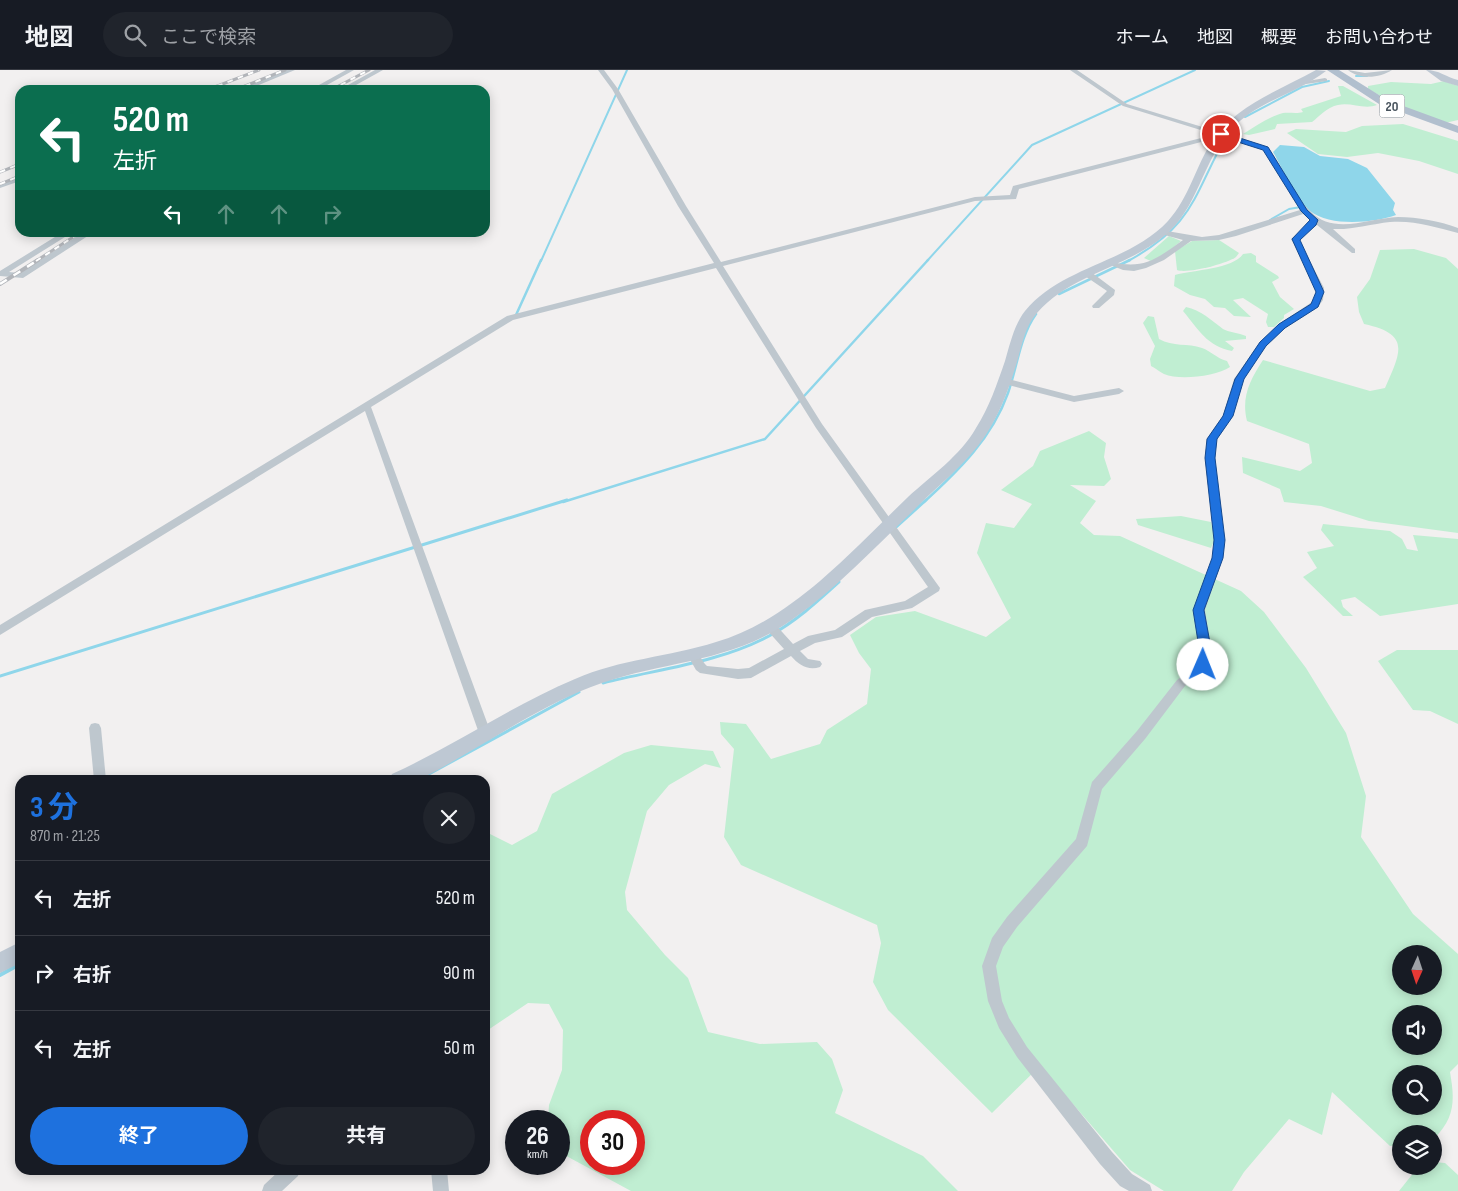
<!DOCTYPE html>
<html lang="ja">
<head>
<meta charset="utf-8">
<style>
  body { margin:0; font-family:"Sofia Sans Condensed","Noto Sans JP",sans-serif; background:#20242c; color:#f1f3f6; height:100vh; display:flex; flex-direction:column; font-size:19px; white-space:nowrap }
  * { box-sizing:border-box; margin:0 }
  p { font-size:16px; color:#9ea1a6 }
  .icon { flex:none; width:28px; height:28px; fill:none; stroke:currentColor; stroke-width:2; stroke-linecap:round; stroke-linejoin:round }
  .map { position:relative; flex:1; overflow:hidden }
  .panel { position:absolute; left:15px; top:705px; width:475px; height:400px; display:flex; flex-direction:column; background:#171b24; border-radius:15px; box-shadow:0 2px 12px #0003 }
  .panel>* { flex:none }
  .hud { position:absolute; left:15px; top:15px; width:475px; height:152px; border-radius:15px; box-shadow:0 2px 12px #0003; background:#0b6e4f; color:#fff; overflow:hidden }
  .needle { width:32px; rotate:183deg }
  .buttons { position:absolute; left:1392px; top:875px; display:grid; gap:10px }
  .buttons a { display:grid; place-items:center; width:50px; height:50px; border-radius:50%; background:#171b24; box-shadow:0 2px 12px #0003; font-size:25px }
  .speed { position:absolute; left:505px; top:1040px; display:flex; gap:10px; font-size:25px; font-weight:700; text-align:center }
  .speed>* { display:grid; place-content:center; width:65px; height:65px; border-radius:50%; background:#171b24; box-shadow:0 2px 12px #0003; line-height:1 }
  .speed small { font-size:12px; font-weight:400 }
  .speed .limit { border:8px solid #d22; background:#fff; color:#111 }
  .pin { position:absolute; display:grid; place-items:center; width:42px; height:42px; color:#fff; margin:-21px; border:2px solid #fff; border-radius:50%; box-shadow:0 1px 5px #0007 }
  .me { position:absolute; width:55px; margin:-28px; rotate:1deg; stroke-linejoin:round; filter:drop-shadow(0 0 4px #0008) }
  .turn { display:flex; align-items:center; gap:18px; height:105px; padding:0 15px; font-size:22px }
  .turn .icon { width:65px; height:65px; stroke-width:2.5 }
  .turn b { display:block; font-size:35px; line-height:42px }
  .lanes { display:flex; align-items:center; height:48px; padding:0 15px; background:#0003; justify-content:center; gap:25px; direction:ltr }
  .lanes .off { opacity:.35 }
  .round { display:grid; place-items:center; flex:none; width:52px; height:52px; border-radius:26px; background:#20242c }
  .overview { display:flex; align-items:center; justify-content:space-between; height:85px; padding:0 15px }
  h1 { font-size:30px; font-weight:700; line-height:38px; color:#1e71de }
  .button { display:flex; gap:10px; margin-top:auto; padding:10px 15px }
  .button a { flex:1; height:58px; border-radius:30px; background:#1e71de; color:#fff; font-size:20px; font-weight:700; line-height:58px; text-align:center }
  .button a+a { background:#20242c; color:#f1f3f6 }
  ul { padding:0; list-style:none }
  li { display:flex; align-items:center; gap:15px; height:75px; padding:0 15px; border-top:1px solid #363941 }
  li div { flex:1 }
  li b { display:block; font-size:19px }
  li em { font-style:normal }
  header { display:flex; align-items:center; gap:30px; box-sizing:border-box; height:70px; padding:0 25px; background:#171b24; border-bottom:1px solid #363941 }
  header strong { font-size:24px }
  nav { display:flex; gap:28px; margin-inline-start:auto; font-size:18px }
  .search { width:350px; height:45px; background:#20242c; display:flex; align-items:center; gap:12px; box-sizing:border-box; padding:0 18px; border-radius:28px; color:#9ea1a6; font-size:19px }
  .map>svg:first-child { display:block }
  .green { fill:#c0eed2; fill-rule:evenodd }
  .water { fill:#8fd6ea }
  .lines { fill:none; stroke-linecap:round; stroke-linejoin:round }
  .stream-far3 { stroke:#8fd6ea; stroke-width:2 }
  .stream-far2 { stroke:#8fd6ea; stroke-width:2.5 }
  .stream-far1 { stroke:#8fd6ea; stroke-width:3 }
  .stream { stroke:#8fd6ea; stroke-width:4 }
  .street { fill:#bec7ce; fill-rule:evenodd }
  .secondary { fill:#bec8d3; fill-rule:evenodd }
  .primary { fill:#b1bfce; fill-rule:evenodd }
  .rail-far1-casing { stroke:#b2b5ba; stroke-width:3 }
  .rail-casing { stroke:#b2b5ba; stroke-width:4 }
  .rail-far1 { stroke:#fff; stroke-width:2; stroke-dasharray:5.5; stroke-linecap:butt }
  .rail { stroke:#fff; stroke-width:2.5; stroke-dasharray:8; stroke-linecap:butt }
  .route { fill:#1e71de; stroke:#144990 }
  .labels { text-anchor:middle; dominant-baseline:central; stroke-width:4; stroke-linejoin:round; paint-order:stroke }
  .shield { fill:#fff; stroke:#7f878e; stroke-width:1 }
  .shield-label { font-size:14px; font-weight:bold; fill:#48535d }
</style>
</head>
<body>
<header>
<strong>地図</strong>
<div class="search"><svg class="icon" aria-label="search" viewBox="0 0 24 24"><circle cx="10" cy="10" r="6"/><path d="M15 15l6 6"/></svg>ここで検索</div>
<nav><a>ホーム</a><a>地図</a><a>概要</a><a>お問い合わせ</a></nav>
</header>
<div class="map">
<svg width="1458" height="1121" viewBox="0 0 1458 1121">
  <rect width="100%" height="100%" fill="#f2f0f0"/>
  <g class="green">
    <path d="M 1444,11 L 1458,16 L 1458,50 L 1445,53 L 1397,35 L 1368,19 L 1368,16 L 1391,12 L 1431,14 Z"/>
    <path d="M 1338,16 L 1343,16 L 1377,35 C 1364,40 1351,32 1338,35 C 1327,37 1320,46 1312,52 L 1277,54 L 1275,59 L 1249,65 L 1243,64 C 1256,56 1268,47 1283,43 C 1290,42 1296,44 1303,42 L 1301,39 L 1341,26 Z"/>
    <path d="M 1403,54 L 1458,71 L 1458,104 L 1419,91 L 1378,83 L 1347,87 L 1318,84 L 1287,63 L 1296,59 L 1346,62 L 1362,56 Z"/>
    <path d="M 1169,166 L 1181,171 L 1157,191 L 1153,192 L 1144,188 Z"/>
    <path d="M 1219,170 L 1239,183 L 1236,187 C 1226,194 1187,204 1177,200 L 1175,181 L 1192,171 Z"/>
    <path d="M 1414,179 L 1446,188 L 1458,199 L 1458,463 L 1369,451 L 1321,436 L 1284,432 L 1280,419 L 1243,403 L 1242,387 L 1300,401 L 1312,393 L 1309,374 L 1247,351 C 1241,327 1250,310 1263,290 L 1370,321 L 1385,318 C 1401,282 1411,264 1364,254 L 1359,242 L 1357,227 L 1370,209 L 1380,180 Z"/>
    <path d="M 1251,183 L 1256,186 L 1256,192 L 1278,206 L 1279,208 L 1272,212 L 1280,227 L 1294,239 L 1284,245 L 1284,248 L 1274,257 L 1268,257 L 1266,252 L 1268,244 L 1243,228 L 1233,230 L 1251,247 L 1234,246 L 1225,238 L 1214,237 L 1205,229 L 1190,225 L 1174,216 L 1175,205 C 1193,200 1233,199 1243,184 Z"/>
    <path d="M 1186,237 C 1201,240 1211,250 1223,259 C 1228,262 1239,263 1246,266 L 1246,269 L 1225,271 L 1234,278 L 1232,281 C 1208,277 1198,259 1183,241 Z"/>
    <path d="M 1148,246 L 1154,247 L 1159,269 C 1173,277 1188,273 1202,278 C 1211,281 1216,288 1227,291 L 1230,297 C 1216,306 1180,311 1164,304 C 1160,302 1155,298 1151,296 L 1150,289 L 1155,276 L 1143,253 Z"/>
    <path d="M 1089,361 L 1106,373 L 1104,387 L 1111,409 L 1104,416 L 1070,415 L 1096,431 L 1080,453 L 1094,465 L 1120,466 L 1241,521 L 1264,542 L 1306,598 L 1346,663 L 1366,726 L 1361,767 L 1413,844 L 1458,884 L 1458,994 L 1450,1002 C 1455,1031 1455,1047 1434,1069 L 1434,1064 L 1401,1064 L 1401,1075 L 1390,1076 L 1332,1022 L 1322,1065 L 1289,1049 L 1244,1102 L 1232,1121 L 1164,1121 L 1130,1100 L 1040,996 L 992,1043 L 888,940 L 873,912 L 881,873 L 877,855 L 741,795 L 724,767 L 734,679 L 721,664 L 720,652 L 746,654 L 771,689 L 820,674 L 827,660 L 867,634 L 871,599 L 859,583 L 850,565 L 876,547 L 915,541 L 986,567 L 1011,548 L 977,483 L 986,453 L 1014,458 L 1032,434 L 1001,420 L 1033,396 L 1040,381 ZM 1401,884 L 1434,884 L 1434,916 L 1401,916 ZM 1401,944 L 1434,944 L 1434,976 L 1401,976 ZM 1401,1004 L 1434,1004 L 1434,1036 L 1401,1036 Z"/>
    <path d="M 1181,446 L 1211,452 L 1215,469 L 1211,478 L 1138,455 L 1136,449 Z"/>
    <path d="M 1323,454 L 1390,461 L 1402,469 L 1407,479 L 1418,481 L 1413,465 L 1458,469 L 1458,534 L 1380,546 L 1355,527 L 1341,530 L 1343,537 L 1353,546 L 1343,546 L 1303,507 L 1317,498 L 1307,482 L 1334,476 L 1321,460 Z"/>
    <path d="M 1397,580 L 1458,580 L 1458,654 L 1430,641 L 1413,640 L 1378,591 Z"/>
    <path d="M 651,675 L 713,681 L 721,698 L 705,694 L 669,715 L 647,741 L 625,822 L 627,840 L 665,885 L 688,908 L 708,962 L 760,974 L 817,972 L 832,989 L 843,1020 L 835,1043 L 923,1086 L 958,1121 L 631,1121 L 559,1082 L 559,1051 L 548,1051 L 549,1035 L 562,1000 L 563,960 L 549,934 L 528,933 L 485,962 L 485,764 L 488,763 L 512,775 L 537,761 L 552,724 L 624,683 ZM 634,1051 L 634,1094 L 591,1094 L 591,1051 Z"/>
    <path d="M 1434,1092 L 1445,1093 L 1458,1105 L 1458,1121 L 1399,1121 L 1419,1096 L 1434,1096 Z"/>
  </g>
  <path class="water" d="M 1280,75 L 1304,77 L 1320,86 L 1348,89 L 1367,98 L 1395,133 L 1393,140 L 1396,145 C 1374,153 1330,157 1310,141 C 1295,129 1283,99 1273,82 Z"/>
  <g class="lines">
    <g class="stream-far3">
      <path d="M 1356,6 L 1367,6"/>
      <path d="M 1245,47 L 1302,17 L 1329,11"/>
      <path d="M 1270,150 L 1289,139 L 1301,137"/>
      <path d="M 541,191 L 627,0"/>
      <path d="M 927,191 L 1032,75 L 1195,0"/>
      <path d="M 1128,191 C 1195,155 1193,125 1227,65"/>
    </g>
    <g class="stream-far2">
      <path d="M 1059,224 L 1130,190"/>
      <path d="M 516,245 L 541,190"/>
      <path d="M 563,432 L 765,369 L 928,190"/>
      <path d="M 924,432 C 959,400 992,368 1008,323 C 1017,298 1020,266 1036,244"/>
    </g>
    <g class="stream-far1">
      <path d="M 894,459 L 926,430"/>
      <path d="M 0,606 L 567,430"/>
      <path d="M 603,613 C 658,599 718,593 769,566 C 795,552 817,532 839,512"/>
      <path d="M 418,710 L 579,622"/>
    </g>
    <path class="stream" d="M 0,905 L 20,894"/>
    <g class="street">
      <path d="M 286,0 L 295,0 L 247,20 L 238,20 Z"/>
      <path d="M 346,0 L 354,0 L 318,20 L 310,20 Z"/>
      <path d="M 375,0 L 383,0 L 347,20 L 339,20 Z"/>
      <path d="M 598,0 L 604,0 L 618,19 L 686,136 L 721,192 L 975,127 L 1010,125 L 1013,116 L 1209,66 L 1220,66 L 1123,36 L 1070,0 L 1077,0 L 1127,34 L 1268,77 C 1283,97 1292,124 1310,141 C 1334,166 1368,148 1398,147 C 1418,147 1439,151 1458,158 L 1458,163 C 1435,157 1414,150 1390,152 C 1371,154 1352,160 1333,159 L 1355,179 L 1355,183 L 1352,183 L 1317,155 L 1299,170 L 1324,218 L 1323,230 L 1318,237 L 1285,258 L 1266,276 L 1243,309 L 1233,346 L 1217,369 L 1215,388 L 1224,470 L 1223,488 L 1205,540 L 1212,584 L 1209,595 L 1185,616 L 1145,669 L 1102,719 L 1087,776 L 1017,857 L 1003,877 L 996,896 L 1002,931 L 1009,948 L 1027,977 L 1112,1082 L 1132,1104 L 1150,1115 L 1152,1121 L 1129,1121 L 1120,1116 L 1100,1094 L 1017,987 L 999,958 L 988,931 L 982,896 L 992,868 L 1007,847 L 1076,769 L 1092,712 L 1137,661 L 1177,610 L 1198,593 L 1200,584 L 1193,540 L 1213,488 L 1214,470 L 1205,388 L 1207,369 L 1223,346 L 1234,309 L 1260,272 L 1279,254 L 1315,230 L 1316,218 L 1291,169 L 1310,153 L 1310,150 L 1303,144 L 1236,166 L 1219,170 L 1191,171 L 1164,190 L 1146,198 L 1134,201 L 1123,200 L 1108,194 L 1112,192 C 1144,200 1158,188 1183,170 L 1161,164 L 1161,160 L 1202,167 L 1219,165 L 1300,140 L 1264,79 L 1222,67 L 1221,69 L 1209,70 L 1019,119 L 1016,129 L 975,131 L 723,196 L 822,354 L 940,518 L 939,521 L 912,538 L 872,547 L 842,567 L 815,573 L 800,581 L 808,589 L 820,591 L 822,594 L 820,597 C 808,601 799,595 791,586 L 751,608 L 738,609 L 700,603 L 696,600 L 688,586 L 690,583 C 700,579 700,590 707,596 L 738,599 L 749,598 L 784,579 L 766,559 L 764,556 L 766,553 L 774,553 L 793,574 L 808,566 L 835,560 L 865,540 L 905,531 L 928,517 L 816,358 L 716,198 L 513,250 L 371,337 L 492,666 L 490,670 L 486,671 L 482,670 L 480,666 L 365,341 L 0,565 L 0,555 L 507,246 L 714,193 L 678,136 L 612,19 Z"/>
      <path d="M 1348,0 L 1365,3 L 1392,0 C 1380,8 1360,10 1348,0 Z"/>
      <path d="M 1325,8 L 1327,9 L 1327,11 L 1299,15 L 1296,13 Z"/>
      <path d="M 20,106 L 20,111 L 0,118 L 0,113 Z"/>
      <path d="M 63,162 L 73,162 L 9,202 L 19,203 L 84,162 L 94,162 L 23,208 L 0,206 L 0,201 Z"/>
      <path d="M 1085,202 L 1091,202 L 1115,220 L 1114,225 L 1099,238 L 1093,238 L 1092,236 L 1107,221 L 1085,206 Z"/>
      <path d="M 1004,308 L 1074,326 L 1119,318 L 1124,321 L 1119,324 L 1074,332 L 1001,313 L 999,311 Z"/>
      <path d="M 95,653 L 99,654 L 101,658 L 106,710 L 94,710 L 89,658 L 91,654 Z"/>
      <path d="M 280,1100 L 300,1100 L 298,1106 L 282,1121 L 262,1121 L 264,1115 Z"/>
      <path d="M 431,1100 L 447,1100 L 449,1121 L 433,1121 Z"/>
    </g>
    <g class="secondary">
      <path d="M 1316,0 L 1326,1 C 1297,24 1254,32 1230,61 C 1202,92 1198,139 1164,166 C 1126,198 1071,204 1037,243 C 1025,256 1022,275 1017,292 C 1010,315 1002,338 990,358 C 971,391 939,414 913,441 C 874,478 837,518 793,549 C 729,595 660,590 591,617 C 534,639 482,677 428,705 L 417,710 L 389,710 L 392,704 C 454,676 511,636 575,609 C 620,589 669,587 716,572 C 755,561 789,537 820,511 C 851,484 879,455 908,427 C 931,406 960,386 976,358 C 989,338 997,314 1005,291 C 1010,274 1014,255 1025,241 C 1062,196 1129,193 1168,151 C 1189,128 1196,96 1212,71 C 1235,36 1280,20 1316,0 Z"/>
      <path d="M 1426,0 C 1439,0 1446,7 1458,10 L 1458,16 L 1441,11 Z"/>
      <path d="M 20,872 L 20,893 L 0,903 L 0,882 Z"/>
    </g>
    <path class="primary" d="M 1327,0 L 1339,0 L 1387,30 L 1458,56 L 1458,63 L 1379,34 Z"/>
    <defs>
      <g id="rail-far1">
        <path d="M 207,20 L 259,0"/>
        <path d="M 235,20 L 285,0"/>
        <path d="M 331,20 L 369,0"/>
        <path d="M 0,102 L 20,94"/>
        <path d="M 0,114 L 20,106"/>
        <path d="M 36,191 L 81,162"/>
      </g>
      <path id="rail" d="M 0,214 L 38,190"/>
    </defs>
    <use href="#rail-far1" class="rail-far1-casing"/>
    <use href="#rail" class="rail-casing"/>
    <use href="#rail-far1" class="rail-far1"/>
    <use href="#rail" class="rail"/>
  </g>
  <path class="route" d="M 1221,62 L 1268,77 L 1307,140 L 1318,150 L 1316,155 L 1300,170 L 1324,222 L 1318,237 L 1285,258 L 1266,276 L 1244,309 L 1233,346 L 1217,369 L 1215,388 L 1225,470 L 1223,488 L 1204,540 L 1212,584 L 1207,598 L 1203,599 L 1197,595 L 1200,584 L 1193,540 L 1212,488 L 1214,470 L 1205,388 L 1207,369 L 1223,346 L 1235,309 L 1260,272 L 1279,254 L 1311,234 L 1316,222 L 1292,169 L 1310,150 L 1301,141 L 1263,80 L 1219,66 Z"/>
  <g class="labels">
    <rect class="shield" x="1379.5" y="24.5" width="25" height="23" rx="4"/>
    <g class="shield-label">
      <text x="1392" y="36">20</text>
    </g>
  </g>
</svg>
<div class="buttons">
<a><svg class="needle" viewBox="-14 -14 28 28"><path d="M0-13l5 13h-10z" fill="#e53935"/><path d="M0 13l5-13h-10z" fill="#9ea1a6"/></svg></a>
<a><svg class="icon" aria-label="sound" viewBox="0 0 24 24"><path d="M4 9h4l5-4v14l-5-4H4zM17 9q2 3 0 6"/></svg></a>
<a><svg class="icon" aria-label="search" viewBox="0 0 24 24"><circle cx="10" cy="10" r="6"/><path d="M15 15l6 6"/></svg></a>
<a><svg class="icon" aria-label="layers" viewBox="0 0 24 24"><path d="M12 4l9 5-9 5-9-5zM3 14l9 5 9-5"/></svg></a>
</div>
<div class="speed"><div>26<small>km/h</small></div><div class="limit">30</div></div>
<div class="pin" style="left:1221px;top:64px;background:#d93025"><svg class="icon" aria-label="arrive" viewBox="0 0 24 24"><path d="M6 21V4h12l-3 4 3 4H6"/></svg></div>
<svg class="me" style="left:1203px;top:595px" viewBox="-20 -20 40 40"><circle r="19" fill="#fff"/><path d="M0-13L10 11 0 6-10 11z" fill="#1e71de"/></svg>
<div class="hud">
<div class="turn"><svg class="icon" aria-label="left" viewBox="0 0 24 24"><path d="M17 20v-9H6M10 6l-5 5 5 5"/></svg><div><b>520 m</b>左折</div></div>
<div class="lanes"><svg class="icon" aria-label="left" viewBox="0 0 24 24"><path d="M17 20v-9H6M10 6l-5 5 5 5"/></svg><svg class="icon off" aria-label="ahead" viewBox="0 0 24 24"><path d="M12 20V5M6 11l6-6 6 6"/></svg><svg class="icon off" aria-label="ahead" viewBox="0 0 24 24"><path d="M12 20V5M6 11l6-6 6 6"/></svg><svg class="icon off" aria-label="right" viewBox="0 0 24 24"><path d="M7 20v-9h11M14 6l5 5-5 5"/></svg></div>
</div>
<section class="panel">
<div class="overview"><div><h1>3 分</h1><p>870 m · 21:25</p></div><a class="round"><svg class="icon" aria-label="close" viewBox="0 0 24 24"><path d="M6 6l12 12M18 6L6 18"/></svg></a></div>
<ul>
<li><svg class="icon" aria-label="left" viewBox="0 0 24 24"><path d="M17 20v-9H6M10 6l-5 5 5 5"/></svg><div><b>左折</b></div><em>520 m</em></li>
<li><svg class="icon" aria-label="right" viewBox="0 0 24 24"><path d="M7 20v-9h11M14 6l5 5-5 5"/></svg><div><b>右折</b></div><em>90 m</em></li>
<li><svg class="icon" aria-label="left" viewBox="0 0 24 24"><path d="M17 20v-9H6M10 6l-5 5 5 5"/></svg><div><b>左折</b></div><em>50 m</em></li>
</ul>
<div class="button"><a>終了</a><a>共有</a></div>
</section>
</div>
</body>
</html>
